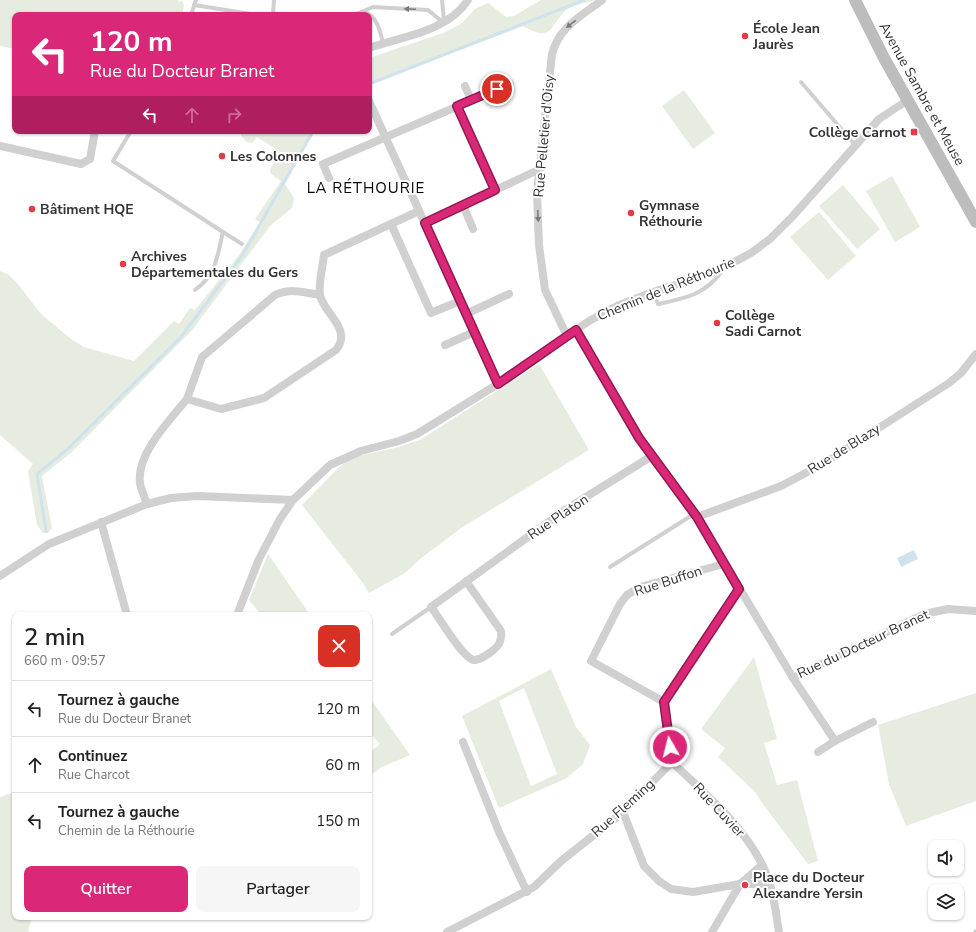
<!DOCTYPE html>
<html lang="fr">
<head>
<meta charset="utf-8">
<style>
  body { margin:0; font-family:"Nunito Sans",sans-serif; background:#f6f6f6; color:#222; height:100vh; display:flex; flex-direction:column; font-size:15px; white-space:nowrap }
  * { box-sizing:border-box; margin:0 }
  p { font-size:13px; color:#767676 }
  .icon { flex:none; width:22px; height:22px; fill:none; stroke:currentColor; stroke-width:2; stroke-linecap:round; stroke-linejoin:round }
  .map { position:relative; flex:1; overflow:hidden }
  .panel { position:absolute; left:12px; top:612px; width:360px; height:308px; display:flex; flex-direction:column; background:#fff; border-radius:8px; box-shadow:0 1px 3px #0004 }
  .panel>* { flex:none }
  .top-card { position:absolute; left:12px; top:12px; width:360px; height:122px; border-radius:8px; box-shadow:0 1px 3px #0004; background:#db2777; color:#fff; overflow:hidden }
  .tools { position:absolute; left:928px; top:840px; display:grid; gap:8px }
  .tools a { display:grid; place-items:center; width:36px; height:36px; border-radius:8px; background:#fff; box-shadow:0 1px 3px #0004; font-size:20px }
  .pin { position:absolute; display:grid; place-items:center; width:34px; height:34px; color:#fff; margin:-17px; border:2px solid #fff; border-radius:50%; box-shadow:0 1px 4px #0007 }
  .me { position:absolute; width:44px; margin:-22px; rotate:352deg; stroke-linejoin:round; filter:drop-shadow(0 0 3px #0008) }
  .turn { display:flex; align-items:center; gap:14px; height:84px; padding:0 12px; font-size:18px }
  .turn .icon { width:52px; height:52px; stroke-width:2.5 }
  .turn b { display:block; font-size:28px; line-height:34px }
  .lanes { display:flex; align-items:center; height:38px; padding:0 12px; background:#0003; justify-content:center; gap:20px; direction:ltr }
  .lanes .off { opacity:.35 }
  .round { display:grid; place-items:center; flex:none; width:42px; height:42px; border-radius:8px; background:#f6f6f6 }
  .head { display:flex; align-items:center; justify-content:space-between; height:68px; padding:0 12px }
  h1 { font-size:24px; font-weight:600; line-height:30px }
  .action { display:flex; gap:8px; margin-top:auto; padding:8px 12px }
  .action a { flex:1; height:46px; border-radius:8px; background:#db2777; color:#fff; font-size:16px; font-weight:600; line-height:46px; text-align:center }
  .action a+a { background:#f6f6f6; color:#222 }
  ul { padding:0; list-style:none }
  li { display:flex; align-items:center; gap:12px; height:56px; padding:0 12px; border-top:1px solid #e0e0e0 }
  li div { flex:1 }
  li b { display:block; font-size:15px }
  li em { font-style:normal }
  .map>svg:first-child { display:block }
  .green { fill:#e6ecdf; fill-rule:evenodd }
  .water { fill:#cfe2ee }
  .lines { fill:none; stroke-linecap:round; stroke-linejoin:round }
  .stream { stroke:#cfe2ee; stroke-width:3 }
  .lane { stroke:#d0d0d0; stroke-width:4 }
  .street { stroke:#d0d0d0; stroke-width:8 }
  .secondary { stroke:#bdbdbd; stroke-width:12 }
  .oneway { fill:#7a7a7a }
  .route-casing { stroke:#8e194d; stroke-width:10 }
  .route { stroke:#db2777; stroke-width:7 }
  .poi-dot { fill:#e63946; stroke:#fff; stroke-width:1.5 }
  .labels { text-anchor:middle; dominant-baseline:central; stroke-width:4; stroke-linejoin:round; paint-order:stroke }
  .poi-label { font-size:14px; font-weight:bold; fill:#333; stroke:#fff; text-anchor:start }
  .street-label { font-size:14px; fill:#333; stroke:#fff }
  .neighbourhood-label { font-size:15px; letter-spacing:1px; fill:#000; stroke:#fff }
</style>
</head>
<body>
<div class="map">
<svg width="976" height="932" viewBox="0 0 976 932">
  <rect width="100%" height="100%" fill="#fff"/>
  <g class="green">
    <path d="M 0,0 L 179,0 L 178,2 L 182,1 L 184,5 L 182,15 L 15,15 L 15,49 L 0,46 Z"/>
    <path d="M 541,0 L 595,0 C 587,3 571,5 565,11 C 549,27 552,43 523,26 L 369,85 L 369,58 L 443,33 L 461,24 L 475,9 L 488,3 L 506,17 L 514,16 Z"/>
    <path d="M 684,90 L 715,133 L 693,149 L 662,106 Z"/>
    <path d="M 242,131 L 315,131 L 285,184 L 294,198 L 292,208 L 270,226 L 193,329 L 72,452 L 42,476 L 52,528 L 48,533 L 43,533 L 37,525 L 28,471 L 33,464 L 0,435 L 0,271 L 8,274 L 18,284 L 41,314 L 71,339 L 84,347 L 134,361 L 174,321 L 179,324 L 190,308 L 195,310 L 239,255 L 260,222 L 255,219 L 281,181 L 271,174 L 270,170 L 279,151 L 257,137 L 252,143 L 247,142 L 241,136 Z"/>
    <path d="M 892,176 L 920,227 L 895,242 L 866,191 Z"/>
    <path d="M 843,185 L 880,229 L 857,249 L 819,206 Z"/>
    <path d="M 819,212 L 856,256 L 828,280 L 790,237 Z"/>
    <path d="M 539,364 L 589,450 L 461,528 L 420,559 L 405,573 L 369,593 L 363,583 L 302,505 L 339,467 L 348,461 L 362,455 L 395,448 L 420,440 Z"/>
    <path d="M 268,554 L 310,615 L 261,615 L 249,600 Z"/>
    <path d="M 754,657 L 777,739 L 764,743 L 777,785 L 797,780 L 818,861 L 808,864 L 760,800 L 756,793 L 718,757 L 725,748 L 701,729 Z"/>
    <path d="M 551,669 L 576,727 L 590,745 L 583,764 L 567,778 L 499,808 L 462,716 ZM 524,688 L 557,774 L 531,786 L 499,701 Z"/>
    <path d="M 976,693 L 976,801 L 906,826 L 889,784 L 878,725 Z"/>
    <path d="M 369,697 L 410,755 L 382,767 L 369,776 L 369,753 L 380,744 L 369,732 Z"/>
    <path d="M 15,792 L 15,917 L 34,917 L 31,920 L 28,931 L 32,932 L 0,932 L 0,797 Z"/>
  </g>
  <path class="water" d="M 914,550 L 918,559 L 901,567 L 897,558 Z"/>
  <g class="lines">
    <g class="stream">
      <path d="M 369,84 L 584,0"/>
      <path d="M 46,531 L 37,474 L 69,448 L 180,338 L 242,256 L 313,131"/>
    </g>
    <g class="lane">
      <path d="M 442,0 L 444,21"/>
      <path d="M 194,5 L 257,15"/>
      <path d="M 356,14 L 373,7 L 428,10 L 444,23"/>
      <path d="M 191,15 L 196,0"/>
      <path d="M 273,15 L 274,0"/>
      <path d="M 354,15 C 374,5 380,29 383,43"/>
      <path d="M 801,82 L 855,145"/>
      <path d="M 131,131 L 113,161 L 223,232 C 217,256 217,274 195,290"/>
      <path d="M 223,232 L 242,244"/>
      <path d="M 653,292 L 658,304 C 686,298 705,295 723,270"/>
      <path d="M 610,567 L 694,514"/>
      <path d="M 392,634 L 431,607"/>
      <path d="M 975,932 L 976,931"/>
    </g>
    <g class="street">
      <path d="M 369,48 C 403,36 447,32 468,0"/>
      <path d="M 465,86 L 471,100"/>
      <path d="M 369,101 L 498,384"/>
      <path d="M 457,106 L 495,190"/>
      <path d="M 0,146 L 81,164 L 90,159 L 95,131"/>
      <path d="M 329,178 L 323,164 L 510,84"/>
      <path d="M 463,205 L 473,229"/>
      <path d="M 425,223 L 538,170"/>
      <path d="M 391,224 L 431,313 L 460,301"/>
      <path d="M 466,314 L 509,294"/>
      <path d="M 576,330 L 639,438 L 697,517 L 793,678 L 924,614 L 948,609 L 976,611"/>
      <path d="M 567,336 L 545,290 L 539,245 L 537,193 L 552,54 C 559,27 580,17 602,0"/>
      <path d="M 445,345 L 474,332"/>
      <path d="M 187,399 L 202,357 L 275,295 C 290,288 304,292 320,295"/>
      <path d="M 147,504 C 145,498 141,490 140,483 C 136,454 170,420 187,399 L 221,409 L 264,398 L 336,350 C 353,329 323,313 320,295 C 318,286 323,265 324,255 L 419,211"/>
      <path d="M 697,517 L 781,486 L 821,465 L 949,383 L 961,373 L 976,354"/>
      <path d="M 101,522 L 127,615"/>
      <path d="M 0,576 L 49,544 L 147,504 L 171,498 L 197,496 L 293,500 L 330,465 L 361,451 L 399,441 L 417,434 L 498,384 L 589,321 L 617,306 L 653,292 L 718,271 L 751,253 L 770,239 L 792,217 L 879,119 L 908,100"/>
      <path d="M 466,581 L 501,631 C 502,641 499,646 491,652 C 486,655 481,660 474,660 C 463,659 439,617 431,607 L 565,510 L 652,456"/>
      <path d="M 237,615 L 259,559 L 280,519 L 293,500"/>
      <path d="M 793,678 L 835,741 L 873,722"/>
      <path d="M 664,702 L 591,661 L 620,604 L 627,595 L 640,587 L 724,564"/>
      <path d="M 463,742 L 499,832 L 527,892"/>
      <path d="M 818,752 L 835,741"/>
      <path d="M 672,762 C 707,796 748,829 767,875 C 774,893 776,914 779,932"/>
      <path d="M 623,812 L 644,866 L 659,881 L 671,889 L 693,892 L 740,884 L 770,884"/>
      <path d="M 447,932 L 534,887 L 561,861 L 623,812 L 672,762 L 664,702 L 739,589"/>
      <path d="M 712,932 L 740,884 L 762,865"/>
    </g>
    <path class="secondary" d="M 855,0 L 884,58 L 976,222"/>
  </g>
  <defs><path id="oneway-solid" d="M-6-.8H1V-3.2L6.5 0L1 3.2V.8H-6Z"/></defs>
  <g class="oneway">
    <use href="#oneway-solid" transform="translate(410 9) rotate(-177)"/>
    <use href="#oneway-solid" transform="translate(571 24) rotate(142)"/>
    <use href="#oneway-solid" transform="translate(538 216) rotate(87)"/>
  </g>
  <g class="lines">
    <defs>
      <path id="route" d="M 497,89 L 457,106 L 495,190 L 425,223 L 498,384 L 576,330 L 639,438 L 697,517 L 739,589 L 664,702 L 670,747"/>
    </defs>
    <use href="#route" class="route-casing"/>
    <use href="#route" class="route"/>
  </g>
  <g class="poi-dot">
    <circle cx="745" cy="36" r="4"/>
    <rect x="910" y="128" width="8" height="8" rx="2"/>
    <circle cx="222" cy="156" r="4"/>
    <circle cx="32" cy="209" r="4"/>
    <circle cx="631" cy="213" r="4"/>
    <circle cx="123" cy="264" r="4"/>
    <circle cx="717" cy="323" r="4"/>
    <circle cx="745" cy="885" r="4"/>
  </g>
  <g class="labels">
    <g class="poi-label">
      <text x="753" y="28">École Jean<tspan x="753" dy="16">Jaurès</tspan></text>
      <text x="906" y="132" text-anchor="end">Collège Carnot</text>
      <text x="230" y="156">Les Colonnes</text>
      <text x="639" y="205">Gymnase<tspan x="639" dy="16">Réthourie</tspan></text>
      <text x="40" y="209">Bâtiment HQE</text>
      <text x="131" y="256">Archives<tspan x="131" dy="16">Départementales du Gers</tspan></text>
      <text x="725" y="315">Collège<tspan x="725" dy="16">Sadi Carnot</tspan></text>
      <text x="753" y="877">Place du Docteur<tspan x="753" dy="16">Alexandre Yersin</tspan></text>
    </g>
    <g class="street-label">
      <text transform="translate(922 94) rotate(61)">Avenue Sambre et Meuse</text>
      <text transform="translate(544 136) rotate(-85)">Rue Pelletier d'Oisy</text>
      <text transform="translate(666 289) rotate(-22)">Chemin de la Réthourie</text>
      <text transform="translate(844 449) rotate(-32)">Rue de Blazy</text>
      <text transform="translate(558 517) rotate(-34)">Rue Platon</text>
      <text transform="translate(668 581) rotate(-18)">Rue Buffon</text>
      <text transform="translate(863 644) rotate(-25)">Rue du Docteur Branet</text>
      <text transform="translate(623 808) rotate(-42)">Rue Fleming</text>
      <text transform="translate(719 810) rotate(47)">Rue Cuvier</text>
    </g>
    <g class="neighbourhood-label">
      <text x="366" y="188">LA RÉTHOURIE</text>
    </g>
  </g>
</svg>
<div class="tools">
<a><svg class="icon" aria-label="sound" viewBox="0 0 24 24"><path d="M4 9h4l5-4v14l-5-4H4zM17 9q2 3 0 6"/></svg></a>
<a><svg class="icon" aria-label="layers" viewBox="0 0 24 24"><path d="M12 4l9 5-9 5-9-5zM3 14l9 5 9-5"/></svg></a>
</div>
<div class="pin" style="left:497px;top:89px;background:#d93025"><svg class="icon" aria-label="arrive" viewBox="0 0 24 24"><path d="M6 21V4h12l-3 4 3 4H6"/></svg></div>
<svg class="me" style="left:670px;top:747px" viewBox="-20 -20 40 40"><circle r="17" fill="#db2777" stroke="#fff" stroke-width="3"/><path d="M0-11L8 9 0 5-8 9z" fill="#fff"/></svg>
<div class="top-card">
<div class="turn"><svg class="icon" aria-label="left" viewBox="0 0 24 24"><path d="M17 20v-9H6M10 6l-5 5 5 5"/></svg><div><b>120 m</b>Rue du Docteur Branet</div></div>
<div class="lanes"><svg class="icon" aria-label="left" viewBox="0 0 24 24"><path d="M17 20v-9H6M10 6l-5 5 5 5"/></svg><svg class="icon off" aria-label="ahead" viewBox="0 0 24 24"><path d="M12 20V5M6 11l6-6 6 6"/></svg><svg class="icon off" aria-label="right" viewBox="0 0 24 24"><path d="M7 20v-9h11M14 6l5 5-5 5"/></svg></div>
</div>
<section class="panel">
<div class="head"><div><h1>2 min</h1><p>660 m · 09:57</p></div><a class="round" style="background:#d93025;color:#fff"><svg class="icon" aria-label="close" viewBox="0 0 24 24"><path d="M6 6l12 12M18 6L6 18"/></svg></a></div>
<ul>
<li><svg class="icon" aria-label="left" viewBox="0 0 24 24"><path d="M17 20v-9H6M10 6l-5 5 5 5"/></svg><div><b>Tournez à gauche</b><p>Rue du Docteur Branet</p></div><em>120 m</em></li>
<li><svg class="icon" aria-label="ahead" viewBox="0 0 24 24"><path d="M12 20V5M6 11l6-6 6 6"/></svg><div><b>Continuez</b><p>Rue Charcot</p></div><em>60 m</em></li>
<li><svg class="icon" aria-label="left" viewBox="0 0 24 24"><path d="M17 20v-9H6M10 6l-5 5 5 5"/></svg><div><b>Tournez à gauche</b><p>Chemin de la Réthourie</p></div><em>150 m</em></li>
</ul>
<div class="action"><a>Quitter</a><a>Partager</a></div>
</section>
</div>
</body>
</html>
